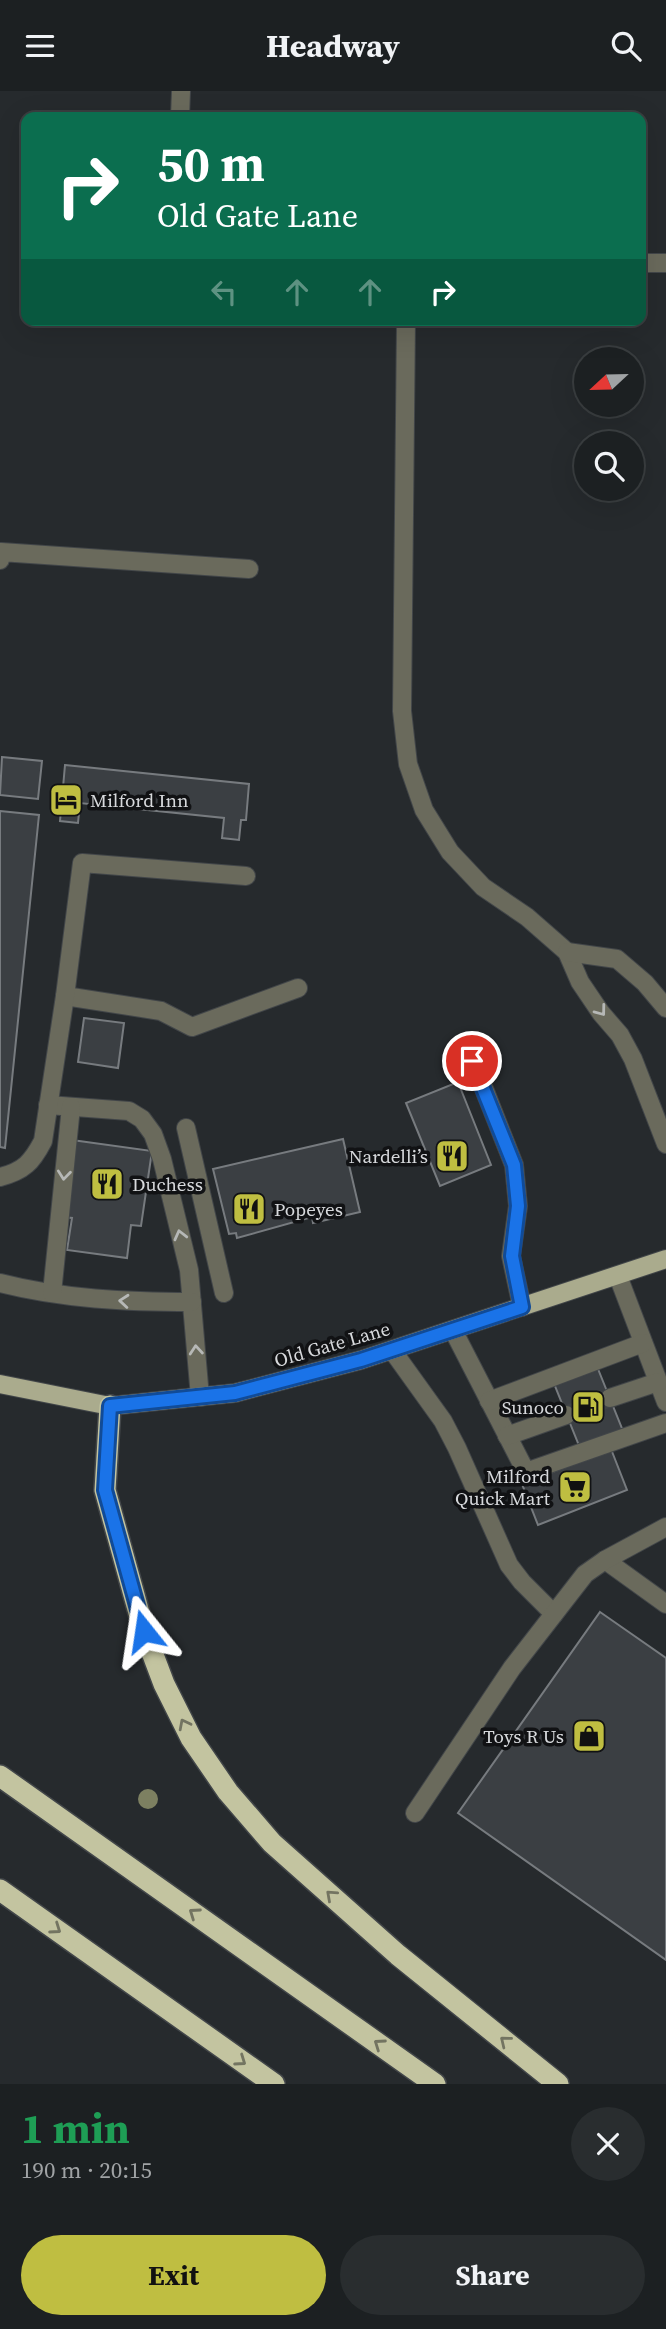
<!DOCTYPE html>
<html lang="en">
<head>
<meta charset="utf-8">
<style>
  body { margin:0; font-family:"Source Serif 4",serif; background:#292d2f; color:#f1f3f6; height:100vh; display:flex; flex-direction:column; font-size:26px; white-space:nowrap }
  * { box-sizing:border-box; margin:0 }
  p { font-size:23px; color:#a0a3a5 }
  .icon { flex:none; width:38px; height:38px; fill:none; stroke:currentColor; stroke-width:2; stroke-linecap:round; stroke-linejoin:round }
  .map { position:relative; height:1993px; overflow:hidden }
  .drawer { display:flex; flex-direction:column; background:#1c2022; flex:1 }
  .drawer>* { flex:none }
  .top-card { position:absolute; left:21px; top:21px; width:625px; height:214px; border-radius:14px; box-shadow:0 7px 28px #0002,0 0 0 2px #3a3e40; background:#0b6e4f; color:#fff; overflow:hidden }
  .needle { width:46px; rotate:248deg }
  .controls { position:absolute; left:574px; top:256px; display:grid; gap:14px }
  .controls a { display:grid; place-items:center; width:70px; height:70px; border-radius:50%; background:#1c2022; box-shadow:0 7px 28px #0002,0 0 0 2px #3a3e40; font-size:35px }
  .pin { position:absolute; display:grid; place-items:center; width:60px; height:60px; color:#fff; margin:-30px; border:4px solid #fff; border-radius:50%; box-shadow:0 2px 7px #0007 }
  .me { position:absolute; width:77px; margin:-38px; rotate:345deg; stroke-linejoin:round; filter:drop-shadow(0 0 5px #0008) }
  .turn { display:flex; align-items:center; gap:24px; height:147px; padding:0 21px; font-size:32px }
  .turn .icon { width:91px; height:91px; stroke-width:2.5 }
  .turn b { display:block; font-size:49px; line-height:60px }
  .lanes { display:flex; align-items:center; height:66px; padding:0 21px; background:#0003; justify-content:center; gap:35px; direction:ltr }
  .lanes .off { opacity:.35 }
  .round { display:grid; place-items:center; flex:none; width:74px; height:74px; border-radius:37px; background:#292d2f }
  .head { display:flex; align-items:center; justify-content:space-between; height:119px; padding:0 21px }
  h1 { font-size:42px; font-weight:700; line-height:52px; color:#1e9e55 }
  .action { display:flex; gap:14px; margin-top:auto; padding:14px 21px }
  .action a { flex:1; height:80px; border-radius:42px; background:#bfbe41; color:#111; font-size:28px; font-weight:700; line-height:80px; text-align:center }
  .action a+a { background:#292d2f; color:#f1f3f6 }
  header { display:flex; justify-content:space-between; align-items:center; height:91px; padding:0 21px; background:#1c2022; font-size:32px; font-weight:700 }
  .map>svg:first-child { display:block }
  .building { fill:#3b3f43; stroke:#777b7f; stroke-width:2 }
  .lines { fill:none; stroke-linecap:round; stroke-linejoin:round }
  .minor-tunnel { stroke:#414447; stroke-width:18; stroke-dasharray:18 9; stroke-linecap:butt }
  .minor-casing { stroke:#424649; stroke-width:20 }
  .major-casing { stroke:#424649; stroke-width:20 }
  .highway-casing { stroke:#424649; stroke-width:24 }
  .minor { stroke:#6a6a5c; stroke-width:18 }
  .major { stroke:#aaab8d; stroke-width:18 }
  .highway { stroke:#c3c4a0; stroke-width:21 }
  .tree { fill:#7d8061 }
  .oneway { stroke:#b6b8b6 }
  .oneway2 { stroke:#737461 }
  .route-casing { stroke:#114b97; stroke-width:18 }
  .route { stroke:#1a73e8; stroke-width:12 }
  .labels { text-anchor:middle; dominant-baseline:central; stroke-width:7; stroke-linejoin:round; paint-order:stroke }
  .poi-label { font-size:19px; fill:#d7d9dc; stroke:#111214; text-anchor:end }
  .street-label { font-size:19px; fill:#d7d9dc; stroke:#111214 }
</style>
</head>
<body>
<header><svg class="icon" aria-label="menu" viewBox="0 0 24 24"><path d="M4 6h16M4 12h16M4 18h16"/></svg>Headway<svg class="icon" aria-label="search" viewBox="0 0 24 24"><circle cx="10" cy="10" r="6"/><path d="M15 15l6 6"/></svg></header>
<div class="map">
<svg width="666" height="1993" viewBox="0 0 666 1993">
  <rect width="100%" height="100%" fill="#262a2d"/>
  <g class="building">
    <path d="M 2,666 L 42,670 L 38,708 L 0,704 Z"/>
    <path d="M 65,674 L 249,693 L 246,729 L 241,729 L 239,749 L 222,747 L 224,727 L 80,712 L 78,732 L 60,730 Z"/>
    <path d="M 0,720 L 39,724 L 5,1057 L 0,1056 Z"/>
    <path d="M 84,927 L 124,932 L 118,977 L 78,971 Z"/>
    <path d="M 458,991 L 491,1074 L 440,1095 L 406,1012 Z"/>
    <path d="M 343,1048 L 360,1121 L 313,1132 L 312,1126 L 237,1147 L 236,1142 L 229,1143 L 213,1078 Z"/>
    <path d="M 72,1049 L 152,1060 L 141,1135 L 131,1134 L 127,1167 L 67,1159 L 72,1127 L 62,1126 Z"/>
    <path d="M 596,1273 L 623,1340 L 580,1357 L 553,1290 Z"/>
    <path d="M 611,1358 L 627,1399 L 538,1434 L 522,1393 Z"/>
    <path d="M 600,1521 L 666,1567 L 666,1869 L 458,1722 Z"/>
  </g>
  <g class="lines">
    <path class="minor-tunnel" d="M 566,1324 L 610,1307"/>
    <defs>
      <g id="minor">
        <path d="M 180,26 L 181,0"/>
        <path d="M 640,172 L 666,172"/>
        <path d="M 406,229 L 402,620 L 408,673 L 424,719 L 450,761 L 483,796 L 527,826 L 567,861 L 580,891 L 601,922 L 620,944 L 633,968 L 666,1053"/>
        <path d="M 0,469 L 1,461 L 249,478"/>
        <path d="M 567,861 L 617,868 L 645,892 L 666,917"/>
        <path d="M 65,905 L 161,920 L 192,936 L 298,897"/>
        <path d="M 473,970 L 514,1074 L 518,1115 L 511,1165 L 522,1216"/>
        <path d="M 48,1014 L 129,1020 L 142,1028 L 153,1043 L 162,1068 L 189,1179 L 200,1306"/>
        <path d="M 186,1037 L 224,1202"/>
        <path d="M 0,1086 C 24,1080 32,1071 43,1050 L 65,905 L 82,772 L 246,785"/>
        <path d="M 618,1185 L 666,1311"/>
        <path d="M 0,1192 C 62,1208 128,1211 192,1211"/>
        <path d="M 52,1202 L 71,1016"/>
        <path d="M 453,1239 L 526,1381 L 666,1332"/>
        <path d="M 392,1259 L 443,1330 L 457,1357 L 509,1474 L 522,1491 L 554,1523"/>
        <path d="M 610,1307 L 658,1291"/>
        <path d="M 489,1310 L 643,1252"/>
        <path d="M 507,1345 L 566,1324"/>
        <path d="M 605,1469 L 666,1513"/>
        <path d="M 415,1722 L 512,1577 L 585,1483 L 605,1469 L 666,1436"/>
      </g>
      <path id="major" d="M 0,1293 L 110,1315 L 235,1302 L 361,1269 L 666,1168"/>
      <g id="highway">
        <path d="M 110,1315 L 105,1399 L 144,1540 L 164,1593 L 191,1647 L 228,1701 L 272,1752 L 398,1864 L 558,1993"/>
        <path d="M 0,1685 L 435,1993"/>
        <path d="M 0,1799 L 274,1993"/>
      </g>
    </defs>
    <use href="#minor" class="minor-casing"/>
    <use href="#major" class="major-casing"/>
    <use href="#highway" class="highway-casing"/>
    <use href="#minor" class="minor"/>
    <use href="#major" class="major"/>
    <use href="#highway" class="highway"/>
  </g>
  <circle class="tree" cx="148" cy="1708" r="10"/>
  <defs><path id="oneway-chevron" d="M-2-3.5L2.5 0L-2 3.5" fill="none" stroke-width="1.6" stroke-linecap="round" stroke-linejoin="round" transform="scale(1.75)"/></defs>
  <g class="oneway">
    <use href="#oneway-chevron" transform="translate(601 920) rotate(53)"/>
    <use href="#oneway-chevron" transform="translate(64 1084) rotate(96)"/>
    <use href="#oneway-chevron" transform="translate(180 1144) rotate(-104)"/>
    <use href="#oneway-chevron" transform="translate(124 1210) rotate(-175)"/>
    <use href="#oneway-chevron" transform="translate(196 1259) rotate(-95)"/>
  </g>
  <g class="oneway2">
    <use href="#oneway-chevron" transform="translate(184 1633) rotate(-117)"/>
    <use href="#oneway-chevron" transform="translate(331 1804) rotate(-138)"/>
    <use href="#oneway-chevron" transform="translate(194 1822) rotate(-145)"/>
    <use href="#oneway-chevron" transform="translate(56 1838) rotate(35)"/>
    <use href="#oneway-chevron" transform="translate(505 1950) rotate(-141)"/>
    <use href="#oneway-chevron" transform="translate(379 1953) rotate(-145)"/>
    <use href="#oneway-chevron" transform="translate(241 1970) rotate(35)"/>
  </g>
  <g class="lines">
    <defs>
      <path id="route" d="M 144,1540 L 105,1399 L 110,1315 L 235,1302 L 361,1269 L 522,1216 L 512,1165 L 518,1115 L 514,1074 L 472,970"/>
    </defs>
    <use href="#route" class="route-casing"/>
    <use href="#route" class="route"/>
  </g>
  <defs>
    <symbol id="hotel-square" viewBox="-11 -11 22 22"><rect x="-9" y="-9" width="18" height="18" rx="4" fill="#bfbe41" stroke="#111214"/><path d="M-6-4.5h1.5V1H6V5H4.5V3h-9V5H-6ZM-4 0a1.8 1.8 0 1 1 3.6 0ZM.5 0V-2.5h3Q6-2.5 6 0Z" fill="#111"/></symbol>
    <symbol id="restaurant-square" viewBox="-11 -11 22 22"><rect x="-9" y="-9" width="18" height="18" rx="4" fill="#bfbe41" stroke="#111214"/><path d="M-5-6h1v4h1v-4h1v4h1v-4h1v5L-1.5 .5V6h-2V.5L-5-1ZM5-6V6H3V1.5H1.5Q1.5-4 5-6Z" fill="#111"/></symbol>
    <symbol id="fuel-square" viewBox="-11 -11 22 22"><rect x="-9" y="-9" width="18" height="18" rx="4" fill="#bfbe41" stroke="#111214"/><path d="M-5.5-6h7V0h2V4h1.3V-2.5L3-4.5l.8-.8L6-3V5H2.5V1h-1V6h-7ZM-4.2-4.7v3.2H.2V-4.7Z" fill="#111"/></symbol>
    <symbol id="supermarket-square" viewBox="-11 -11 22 22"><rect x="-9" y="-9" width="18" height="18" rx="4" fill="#bfbe41" stroke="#111214"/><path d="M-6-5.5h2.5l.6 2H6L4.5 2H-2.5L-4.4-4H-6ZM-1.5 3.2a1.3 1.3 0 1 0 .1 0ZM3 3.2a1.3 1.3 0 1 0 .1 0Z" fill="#111"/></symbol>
    <symbol id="shop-square" viewBox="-11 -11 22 22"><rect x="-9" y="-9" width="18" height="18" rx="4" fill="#bfbe41" stroke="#111214"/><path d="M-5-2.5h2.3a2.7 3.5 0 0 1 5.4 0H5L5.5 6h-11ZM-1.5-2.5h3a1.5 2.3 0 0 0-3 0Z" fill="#111"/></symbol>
  </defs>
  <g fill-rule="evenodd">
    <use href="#hotel-square" x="47" y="690" width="38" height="38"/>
    <use href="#restaurant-square" x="433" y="1046" width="38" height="38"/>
    <use href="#restaurant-square" x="88" y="1074" width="38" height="38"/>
    <use href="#restaurant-square" x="230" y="1099" width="38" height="38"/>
    <use href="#fuel-square" x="569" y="1297" width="38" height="38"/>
    <use href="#supermarket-square" x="556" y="1377" width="38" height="38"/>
    <use href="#shop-square" x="570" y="1626" width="38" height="38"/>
  </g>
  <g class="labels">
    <g class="poi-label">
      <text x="90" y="709" text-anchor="start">Milford Inn</text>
      <text x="428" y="1065">Nardelli’s</text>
      <text x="132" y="1093" text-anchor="start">Duchess</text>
      <text x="274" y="1118" text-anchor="start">Popeyes</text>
      <text x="564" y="1316">Sunoco</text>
      <text x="550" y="1385">Milford<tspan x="550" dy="22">Quick Mart</tspan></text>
      <text x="564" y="1645">Toys R Us</text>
    </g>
    <g class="street-label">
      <text transform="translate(332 1253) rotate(-16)">Old Gate Lane</text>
    </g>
  </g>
</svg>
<div class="controls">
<a><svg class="needle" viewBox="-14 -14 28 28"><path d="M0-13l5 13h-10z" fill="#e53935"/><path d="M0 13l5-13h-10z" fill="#a0a3a5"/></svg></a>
<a><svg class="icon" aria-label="search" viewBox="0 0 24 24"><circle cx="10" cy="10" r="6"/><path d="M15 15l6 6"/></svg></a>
</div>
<div class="pin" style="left:472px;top:970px;background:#d93025"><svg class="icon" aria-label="arrive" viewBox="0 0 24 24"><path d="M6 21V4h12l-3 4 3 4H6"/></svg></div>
<svg class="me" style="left:144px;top:1540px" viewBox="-20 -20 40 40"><path d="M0-17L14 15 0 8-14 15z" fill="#1a73e8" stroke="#fff" stroke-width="4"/></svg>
<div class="top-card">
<div class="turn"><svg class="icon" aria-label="right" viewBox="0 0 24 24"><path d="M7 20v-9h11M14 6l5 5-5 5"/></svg><div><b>50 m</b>Old Gate Lane</div></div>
<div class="lanes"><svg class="icon off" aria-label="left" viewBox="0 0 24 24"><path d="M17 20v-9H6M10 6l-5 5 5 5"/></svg><svg class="icon off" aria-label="ahead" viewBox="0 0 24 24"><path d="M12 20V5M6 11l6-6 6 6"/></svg><svg class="icon off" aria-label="ahead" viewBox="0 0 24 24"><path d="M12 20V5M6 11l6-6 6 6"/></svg><svg class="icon" aria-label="right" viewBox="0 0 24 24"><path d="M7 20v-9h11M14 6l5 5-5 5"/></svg></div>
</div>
</div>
<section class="drawer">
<div class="head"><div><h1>1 min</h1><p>190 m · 20:15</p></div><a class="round"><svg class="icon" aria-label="close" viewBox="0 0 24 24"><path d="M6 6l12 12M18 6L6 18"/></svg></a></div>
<div class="action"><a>Exit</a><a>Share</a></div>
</section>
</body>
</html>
